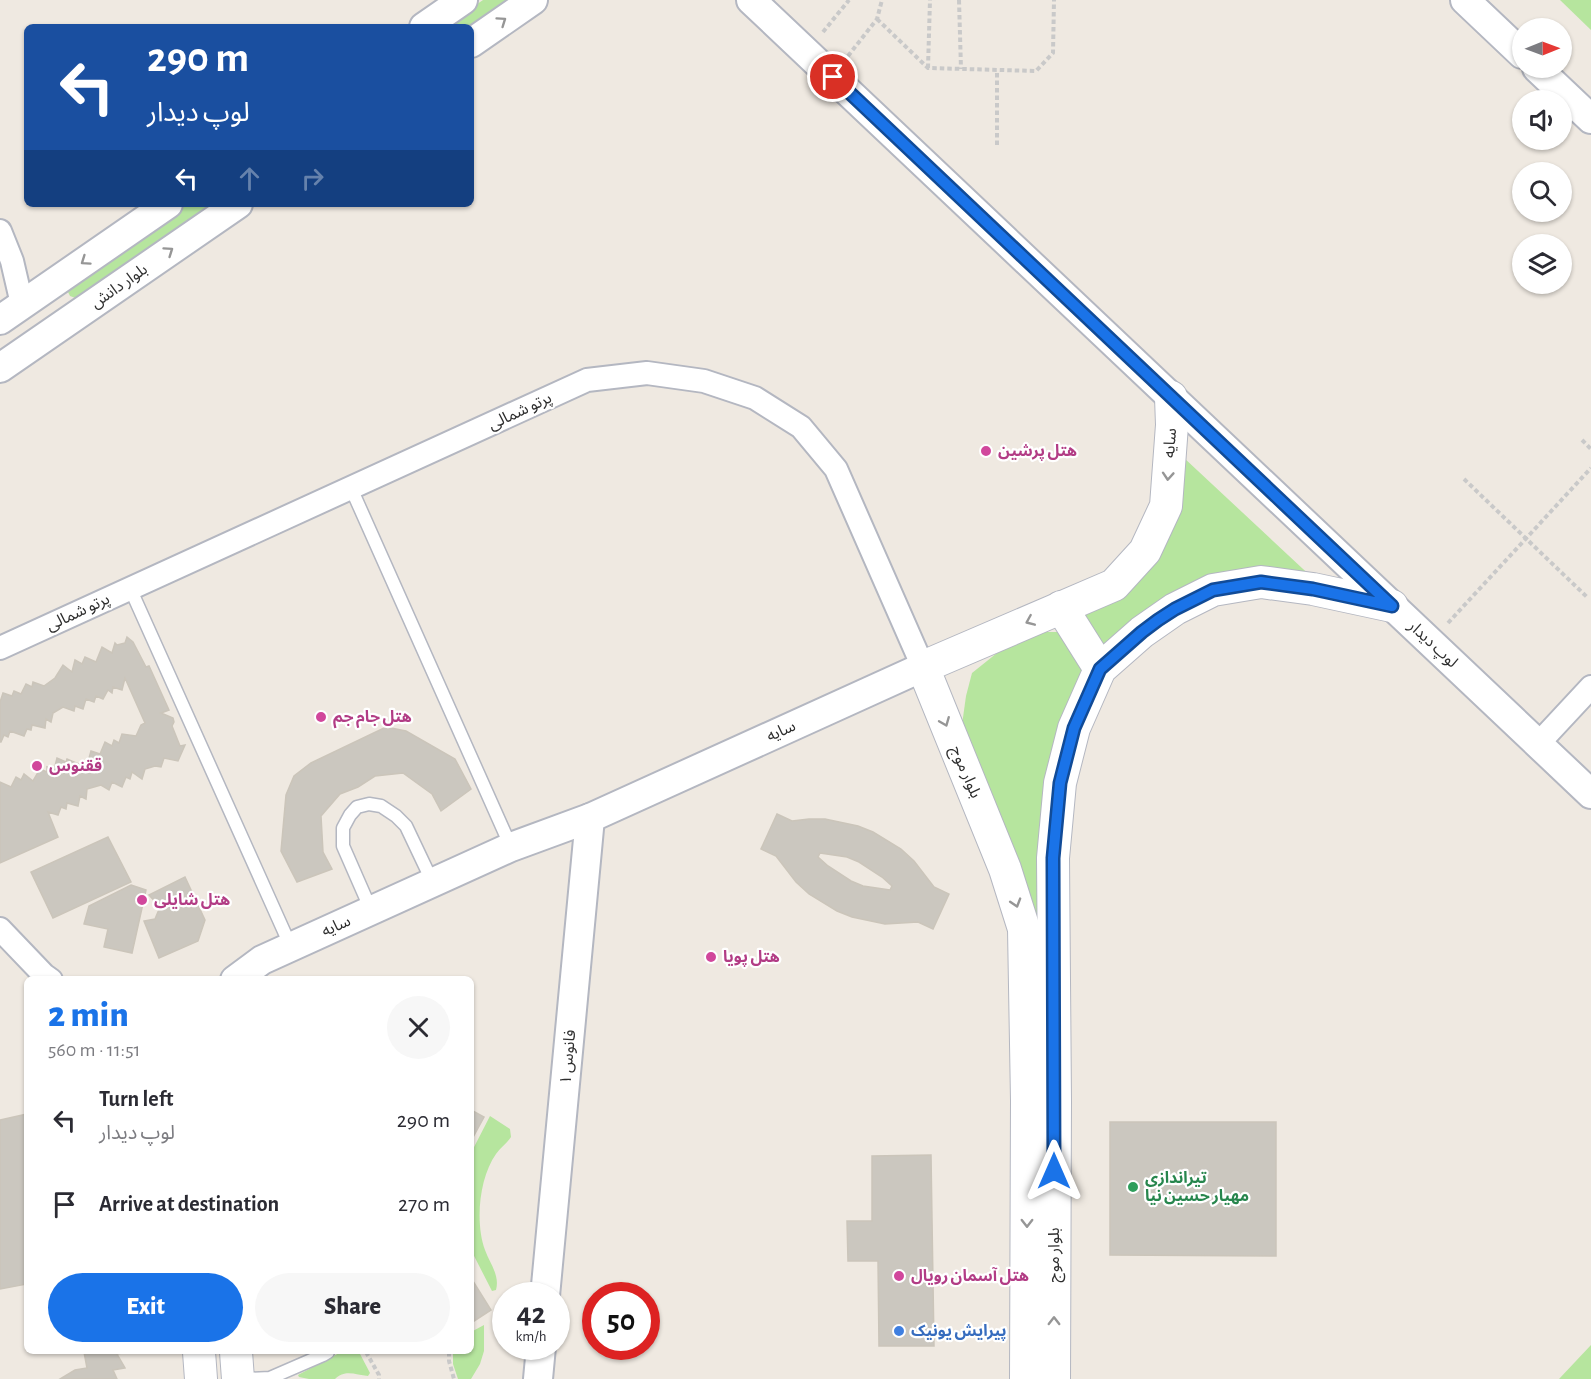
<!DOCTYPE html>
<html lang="en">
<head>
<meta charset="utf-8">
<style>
  body { margin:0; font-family:"Alegreya Sans","Noto Sans Arabic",sans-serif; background:#f7f7f7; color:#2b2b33; height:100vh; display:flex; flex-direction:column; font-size:22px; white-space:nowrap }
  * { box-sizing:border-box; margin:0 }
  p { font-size:20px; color:#7c7c81 }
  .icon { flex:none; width:33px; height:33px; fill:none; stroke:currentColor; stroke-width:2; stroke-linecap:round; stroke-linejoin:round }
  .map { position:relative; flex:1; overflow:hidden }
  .details { position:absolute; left:24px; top:976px; width:450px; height:378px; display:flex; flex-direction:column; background:#fff; border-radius:9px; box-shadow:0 2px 4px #0004 }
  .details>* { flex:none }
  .banner { position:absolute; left:24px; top:24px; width:450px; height:183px; border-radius:9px; box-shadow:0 2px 4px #0004; background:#1a4fa0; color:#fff; overflow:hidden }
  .needle { width:39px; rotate:89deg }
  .fabs { position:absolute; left:1512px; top:18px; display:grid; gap:12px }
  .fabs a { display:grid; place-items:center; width:60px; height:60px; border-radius:50%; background:#fff; box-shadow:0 2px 4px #0004; font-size:30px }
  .speed { position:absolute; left:492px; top:1282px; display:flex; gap:12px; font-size:30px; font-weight:700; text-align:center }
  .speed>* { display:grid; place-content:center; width:78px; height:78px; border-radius:50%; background:#fff; box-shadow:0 2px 4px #0004; line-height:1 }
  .speed small { font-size:15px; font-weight:400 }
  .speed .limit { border:9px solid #d22; background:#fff; color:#111 }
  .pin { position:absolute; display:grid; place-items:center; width:51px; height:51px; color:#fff; margin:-26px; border:3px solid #fff; border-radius:50%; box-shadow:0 2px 6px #0007 }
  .me { position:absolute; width:66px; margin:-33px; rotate:0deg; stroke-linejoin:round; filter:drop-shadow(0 0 4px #0008) }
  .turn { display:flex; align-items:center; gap:21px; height:126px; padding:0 24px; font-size:27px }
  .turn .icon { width:78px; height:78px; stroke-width:2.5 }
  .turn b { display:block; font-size:42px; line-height:51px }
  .lanes { display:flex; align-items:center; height:57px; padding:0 24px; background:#0003; justify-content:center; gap:30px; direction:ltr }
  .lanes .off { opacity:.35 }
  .round { display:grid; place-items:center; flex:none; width:63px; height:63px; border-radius:32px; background:#f7f7f7 }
  .overview { display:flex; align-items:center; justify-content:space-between; height:102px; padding:0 24px }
  h1 { font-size:36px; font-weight:800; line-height:45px; color:#1a73e8 }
  .cta { display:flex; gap:12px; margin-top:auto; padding:12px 24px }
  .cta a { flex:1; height:69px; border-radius:36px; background:#1a73e8; color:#fff; font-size:24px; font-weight:800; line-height:69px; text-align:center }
  .cta a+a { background:#f7f7f7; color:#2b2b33 }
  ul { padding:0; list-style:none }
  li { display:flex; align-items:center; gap:18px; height:84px; padding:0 24px }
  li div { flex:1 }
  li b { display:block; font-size:22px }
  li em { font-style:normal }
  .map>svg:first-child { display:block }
  .green { fill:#b6e59e }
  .building { fill:#cbc7bf; stroke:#cbc5ba; stroke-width:1.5; fill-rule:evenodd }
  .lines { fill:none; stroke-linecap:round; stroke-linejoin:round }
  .service-casing { stroke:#b4b7c1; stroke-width:15 }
  .minor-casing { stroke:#b4b7c1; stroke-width:26 }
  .tertiary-casing { stroke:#b4b7c1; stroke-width:32 }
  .secondary-casing { stroke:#b4b7c1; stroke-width:34 }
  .path { stroke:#c9c9c9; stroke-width:4; stroke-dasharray:4.5 3; stroke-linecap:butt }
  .service { stroke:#fff; stroke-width:12 }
  .minor { stroke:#fff; stroke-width:22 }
  .tertiary { stroke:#fff; stroke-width:28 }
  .secondary { stroke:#fff; stroke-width:32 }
  .oneway { stroke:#969696 }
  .route-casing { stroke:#114b97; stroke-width:15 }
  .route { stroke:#1a73e8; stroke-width:10 }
  .hotel-dot { fill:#d1479c; stroke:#fff; stroke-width:2 }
  .leisure-dot { fill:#2e9e5b; stroke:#fff; stroke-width:2 }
  .shop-dot { fill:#3f7fe0; stroke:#fff; stroke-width:2 }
  .labels { text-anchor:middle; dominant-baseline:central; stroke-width:4.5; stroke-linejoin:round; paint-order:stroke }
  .street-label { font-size:16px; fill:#2e2e2e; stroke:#fff }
  .hotel-label { font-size:16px; font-weight:bold; fill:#b23c85; stroke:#fff; text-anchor:start }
  .leisure-label { font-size:16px; font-weight:bold; fill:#27864d; stroke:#fff; text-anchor:start }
  .shop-label { font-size:16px; font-weight:bold; fill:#366cbe; stroke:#fff; text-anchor:start }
</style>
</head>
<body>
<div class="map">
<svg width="1591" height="1379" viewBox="0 0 1591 1379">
  <rect width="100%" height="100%" fill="#efe9e1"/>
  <g class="green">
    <path d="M 483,0 L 513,0 L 471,27 L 444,27 Z"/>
    <path d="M 1560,0 L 1591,0 L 1591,30 Z"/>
    <path d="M 188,204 L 218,204 L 78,299 L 70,296 L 68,292 L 72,284 Z"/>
    <path d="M 1183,457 L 1317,582 L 1273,575 L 1103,660 L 1074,618 L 1117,592 Z"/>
    <path d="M 1042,632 L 1057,632 L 1071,637 L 1085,665 L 1049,949 L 961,732 L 966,696 L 972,673 L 997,653 Z"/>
    <path d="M 490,1116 L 510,1129 L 511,1137 C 507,1143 500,1148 496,1154 C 479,1178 475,1223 485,1250 C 490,1264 500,1275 496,1290 L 492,1291 L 471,1250 L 471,1153 Z"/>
    <path d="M 484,1325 L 484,1351 L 480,1364 L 471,1379 L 458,1379 L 453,1364 L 453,1352 L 471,1352 L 471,1332 Z"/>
    <path d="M 1591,1345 L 1591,1379 L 1559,1379 Z"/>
    <path d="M 341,1352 L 359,1352 L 370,1373 L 368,1376 C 356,1375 345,1369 335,1379 L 309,1379 L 299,1377 L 298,1375 Z"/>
  </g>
  <g class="building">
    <path d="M 127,637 L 133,642 L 146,667 L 149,666 L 169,710 L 161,713 L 173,718 L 174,722 L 172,726 L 180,746 L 185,745 L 178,761 L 164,758 L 161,767 L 155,766 L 145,769 L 142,779 L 132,772 L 130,779 L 126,777 L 122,787 L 112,782 L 109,790 L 101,785 L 87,789 L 86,799 L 80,796 L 78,806 L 67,803 L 66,809 L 61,807 L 58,815 L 48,812 L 58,837 L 0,863 L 0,782 L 11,787 L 16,777 L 21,780 L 24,774 L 33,781 L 40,769 L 47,772 L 47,767 L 54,770 L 57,758 L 66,762 L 67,759 L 81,765 L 88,762 L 91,751 L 100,754 L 105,742 L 112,746 L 114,740 L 119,743 L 122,734 L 136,736 L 141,725 L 145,723 L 125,678 L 122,690 L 113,687 L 112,693 L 108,690 L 103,699 L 96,696 L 94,702 L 86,699 L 83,709 L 75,706 L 74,711 L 63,707 L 53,713 L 51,722 L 46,719 L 45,728 L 32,725 L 31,730 L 27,729 L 24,736 L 10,731 L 8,737 L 4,735 L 1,742 L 0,742 L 0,702 L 3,693 L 12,696 L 14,691 L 21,694 L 26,684 L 32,687 L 33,682 L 44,686 L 55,678 L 63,665 L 72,672 L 75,660 L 82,664 L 85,657 L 96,662 L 102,647 L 112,653 L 115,643 L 117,645 L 125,643 Z"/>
    <path d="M 386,727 L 406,731 L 455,759 L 471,789 L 441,811 L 432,794 L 403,773 L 375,776 L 358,787 L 340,794 L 321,816 L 323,852 L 332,869 L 297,882 L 281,851 L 286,795 L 294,776 L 311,763 Z"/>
    <path d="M 777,814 L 792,821 L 809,819 L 825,819 L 858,826 L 873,832 L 901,849 L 914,861 L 934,887 L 949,894 L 933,929 L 918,922 L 885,924 L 852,917 L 837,911 L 809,894 L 796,882 L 776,856 L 761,849 ZM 820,853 L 847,857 L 859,862 L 882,877 L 892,886 L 890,890 L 863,886 L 851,881 L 828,866 L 818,857 Z"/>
    <path d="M 108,837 L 131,882 L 53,918 L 31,872 Z"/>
    <path d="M 185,877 L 205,920 L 198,941 L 159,958 L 144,921 L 155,919 L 160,907 L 149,895 Z"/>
    <path d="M 131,885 L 146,890 L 132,953 L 104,947 L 108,929 L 84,924 L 89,906 Z"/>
    <path d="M 471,1110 L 484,1117 L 471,1141 Z"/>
    <path d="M 27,1114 L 27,1284 L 0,1289 L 0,1120 Z"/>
    <path d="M 1110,1122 L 1276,1122 L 1276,1256 L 1110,1255 Z"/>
    <path d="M 931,1155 L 934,1346 L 879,1346 L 878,1261 L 848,1261 L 847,1221 L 872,1221 L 872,1156 Z"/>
    <path d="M 471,1278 L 491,1310 L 471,1323 Z"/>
    <path d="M 84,1352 L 127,1352 L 117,1354 L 125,1368 L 113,1370 L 117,1379 L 60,1379 L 75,1370 L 87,1368 Z"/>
  </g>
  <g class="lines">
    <defs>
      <g id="service">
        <path d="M 351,488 L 511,847"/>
        <path d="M 130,588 L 291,947"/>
        <path d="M 371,910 L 343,846 L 343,828 L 350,815 L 357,807 L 369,804 L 381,806 L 396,816 L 406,826 L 433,883"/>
        <path d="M 245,1379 L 270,1378 L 323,1355 L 328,1352"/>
      </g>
      <g id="minor">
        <path d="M 0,231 L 12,261 L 22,304"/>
        <path d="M 0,648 L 587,380 L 647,373 L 704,381 L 755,398 L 801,427 L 836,469 L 923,667"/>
        <path d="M 1538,744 L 1591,687"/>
        <path d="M 0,929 L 44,975 L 51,980"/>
      </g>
      <g id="tertiary">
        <path d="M 751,0 L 1591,794"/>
        <path d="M 1465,0 L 1522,54"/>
        <path d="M 424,27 L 463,0"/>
        <path d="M 471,43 L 533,0"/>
        <path d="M 1537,68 L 1591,119"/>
        <path d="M 0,320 L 168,204"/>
        <path d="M 0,368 L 238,204"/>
        <path d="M 235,980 L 262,960 L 511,847 L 590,818 L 923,667"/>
        <path d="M 545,1296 L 590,818"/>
        <path d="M 538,1379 L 541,1347"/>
      </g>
      <g id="secondary">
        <path d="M 1061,607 L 1100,669"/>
        <path d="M 199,1352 L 201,1379"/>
        <path d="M 236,1352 L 238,1379"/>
        <path d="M 1026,1379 L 1027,1101 L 1024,929 L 1005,869 L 923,667 L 1114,585 L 1145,551 L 1166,506 L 1172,425 L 1171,397"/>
        <path d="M 1054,1379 L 1055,1101 L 1053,858 L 1060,783 L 1074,728 L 1100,669 L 1142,632 L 1175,609 L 1213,590 L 1261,582 L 1313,589 L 1392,606"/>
      </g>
    </defs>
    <use href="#service" class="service-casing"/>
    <use href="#minor" class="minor-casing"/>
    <use href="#tertiary" class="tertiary-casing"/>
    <use href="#secondary" class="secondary-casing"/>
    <g class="path">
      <path d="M 959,0 L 961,69"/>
      <path d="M 877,19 L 928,68 L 1036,71 L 1053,53 L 1054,0"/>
      <path d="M 823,32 L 849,0"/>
      <path d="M 848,56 L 877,19 L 882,0"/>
      <path d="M 928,68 L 930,0"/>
      <path d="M 997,145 L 997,70"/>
      <path d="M 1582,440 L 1591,449"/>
      <path d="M 1464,479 L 1588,598"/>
      <path d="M 1448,623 L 1591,468"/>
      <path d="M 366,1352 L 379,1375 L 379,1379"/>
      <path d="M 449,1352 L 449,1361 L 454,1379"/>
    </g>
    <use href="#service" class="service"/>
    <use href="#minor" class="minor"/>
    <use href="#tertiary" class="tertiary"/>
    <use href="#secondary" class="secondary"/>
  </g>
  <defs><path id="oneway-chevron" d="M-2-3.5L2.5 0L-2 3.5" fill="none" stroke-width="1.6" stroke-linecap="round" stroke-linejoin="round" transform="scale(1.5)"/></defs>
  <g class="oneway">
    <use href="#oneway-chevron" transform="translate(502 21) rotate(-35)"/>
    <use href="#oneway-chevron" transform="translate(169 251) rotate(-35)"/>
    <use href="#oneway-chevron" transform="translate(85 261) rotate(145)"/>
    <use href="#oneway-chevron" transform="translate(1168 476) rotate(94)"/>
    <use href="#oneway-chevron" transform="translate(1030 621) rotate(157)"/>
    <use href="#oneway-chevron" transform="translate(945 722) rotate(68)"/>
    <use href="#oneway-chevron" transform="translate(1016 903) rotate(73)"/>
    <use href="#oneway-chevron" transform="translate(1027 1223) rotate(90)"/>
    <use href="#oneway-chevron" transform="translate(1054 1321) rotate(-90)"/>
  </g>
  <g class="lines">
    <defs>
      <path id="route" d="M 833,77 L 1392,606 L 1313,589 L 1261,582 L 1213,590 L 1175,609 L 1158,620 L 1142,632 L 1100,669 L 1074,728 L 1060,783 L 1053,858 L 1054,1171"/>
    </defs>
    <use href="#route" class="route-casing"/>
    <use href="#route" class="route"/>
  </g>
  <g class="hotel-dot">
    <circle cx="986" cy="451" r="6"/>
    <circle cx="321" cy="717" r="6"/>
    <circle cx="37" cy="766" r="6"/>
    <circle cx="142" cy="900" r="6"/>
    <circle cx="711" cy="957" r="6"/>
    <circle cx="899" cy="1276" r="6"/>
  </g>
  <circle class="leisure-dot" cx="1133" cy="1187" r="6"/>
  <circle class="shop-dot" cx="899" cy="1331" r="6"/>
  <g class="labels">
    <g class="street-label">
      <text transform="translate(119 286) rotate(-35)">بلوار دانش</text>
      <text transform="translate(520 411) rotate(-25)">پرتو شمالی</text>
      <text transform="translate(1170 443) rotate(-86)">سایه</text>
      <text transform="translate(78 612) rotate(-25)">پرتو شمالی</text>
      <text transform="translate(1433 644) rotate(43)">لوپ دیدار</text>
      <text transform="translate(781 731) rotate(-24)">سایه</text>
      <text transform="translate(966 772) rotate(67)">بلوار موج</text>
      <text transform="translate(336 926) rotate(-24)">سایه</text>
      <text transform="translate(568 1057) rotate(-85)">فانوس ۱</text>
      <text transform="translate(1054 1255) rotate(-90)">بلوار موج</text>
    </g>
    <g class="hotel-label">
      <text x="998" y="451">هتل پرشین</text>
      <text x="333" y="717">هتل جام جم</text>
      <text x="49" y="766">ققنوس</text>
      <text x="154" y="900">هتل شایلی</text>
      <text x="723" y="957">هتل پویا</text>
      <text x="911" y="1276">هتل آسمان رویال</text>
    </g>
    <g class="leisure-label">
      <text x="1145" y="1178">تیراندازی<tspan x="1145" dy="18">مهیار حسین نیا</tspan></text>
    </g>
    <g class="shop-label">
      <text x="911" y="1331">پیرایش یونیک</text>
    </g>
  </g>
</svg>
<div class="fabs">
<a><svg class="needle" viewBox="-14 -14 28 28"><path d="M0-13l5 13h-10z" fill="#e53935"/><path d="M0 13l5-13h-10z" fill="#7c7c81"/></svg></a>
<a><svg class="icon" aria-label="sound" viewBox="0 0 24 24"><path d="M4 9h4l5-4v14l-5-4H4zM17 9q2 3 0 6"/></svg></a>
<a><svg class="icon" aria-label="search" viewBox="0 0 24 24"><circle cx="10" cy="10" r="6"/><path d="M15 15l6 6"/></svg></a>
<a><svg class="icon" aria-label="layers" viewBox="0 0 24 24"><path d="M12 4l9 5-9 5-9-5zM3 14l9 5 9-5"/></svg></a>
</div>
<div class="speed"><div>42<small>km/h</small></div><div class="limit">50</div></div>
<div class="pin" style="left:833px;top:77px;background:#d93025"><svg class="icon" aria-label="arrive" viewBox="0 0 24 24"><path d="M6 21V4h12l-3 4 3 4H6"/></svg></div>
<svg class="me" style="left:1054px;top:1171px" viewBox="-20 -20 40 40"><path d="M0-17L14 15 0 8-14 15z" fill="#1a73e8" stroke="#fff" stroke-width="4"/></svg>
<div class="banner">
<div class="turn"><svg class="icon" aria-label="left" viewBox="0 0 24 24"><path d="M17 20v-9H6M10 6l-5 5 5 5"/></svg><div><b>290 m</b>لوپ دیدار</div></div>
<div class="lanes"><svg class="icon" aria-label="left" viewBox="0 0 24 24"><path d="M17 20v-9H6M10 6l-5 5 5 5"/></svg><svg class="icon off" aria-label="ahead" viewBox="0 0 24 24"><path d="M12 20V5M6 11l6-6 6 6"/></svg><svg class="icon off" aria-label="right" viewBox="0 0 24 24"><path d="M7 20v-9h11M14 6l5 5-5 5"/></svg></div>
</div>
<section class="details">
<div class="overview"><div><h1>2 min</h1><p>560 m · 11:51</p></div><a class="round"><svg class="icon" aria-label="close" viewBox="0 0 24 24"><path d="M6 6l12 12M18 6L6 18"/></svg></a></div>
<ul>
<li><svg class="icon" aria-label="left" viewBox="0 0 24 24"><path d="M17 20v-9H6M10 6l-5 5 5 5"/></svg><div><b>Turn left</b><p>لوپ دیدار</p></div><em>290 m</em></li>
<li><svg class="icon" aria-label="arrive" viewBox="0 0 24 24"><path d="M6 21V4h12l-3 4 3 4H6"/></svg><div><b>Arrive at destination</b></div><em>270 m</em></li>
</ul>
<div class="cta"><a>Exit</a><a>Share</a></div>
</section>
</div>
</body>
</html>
